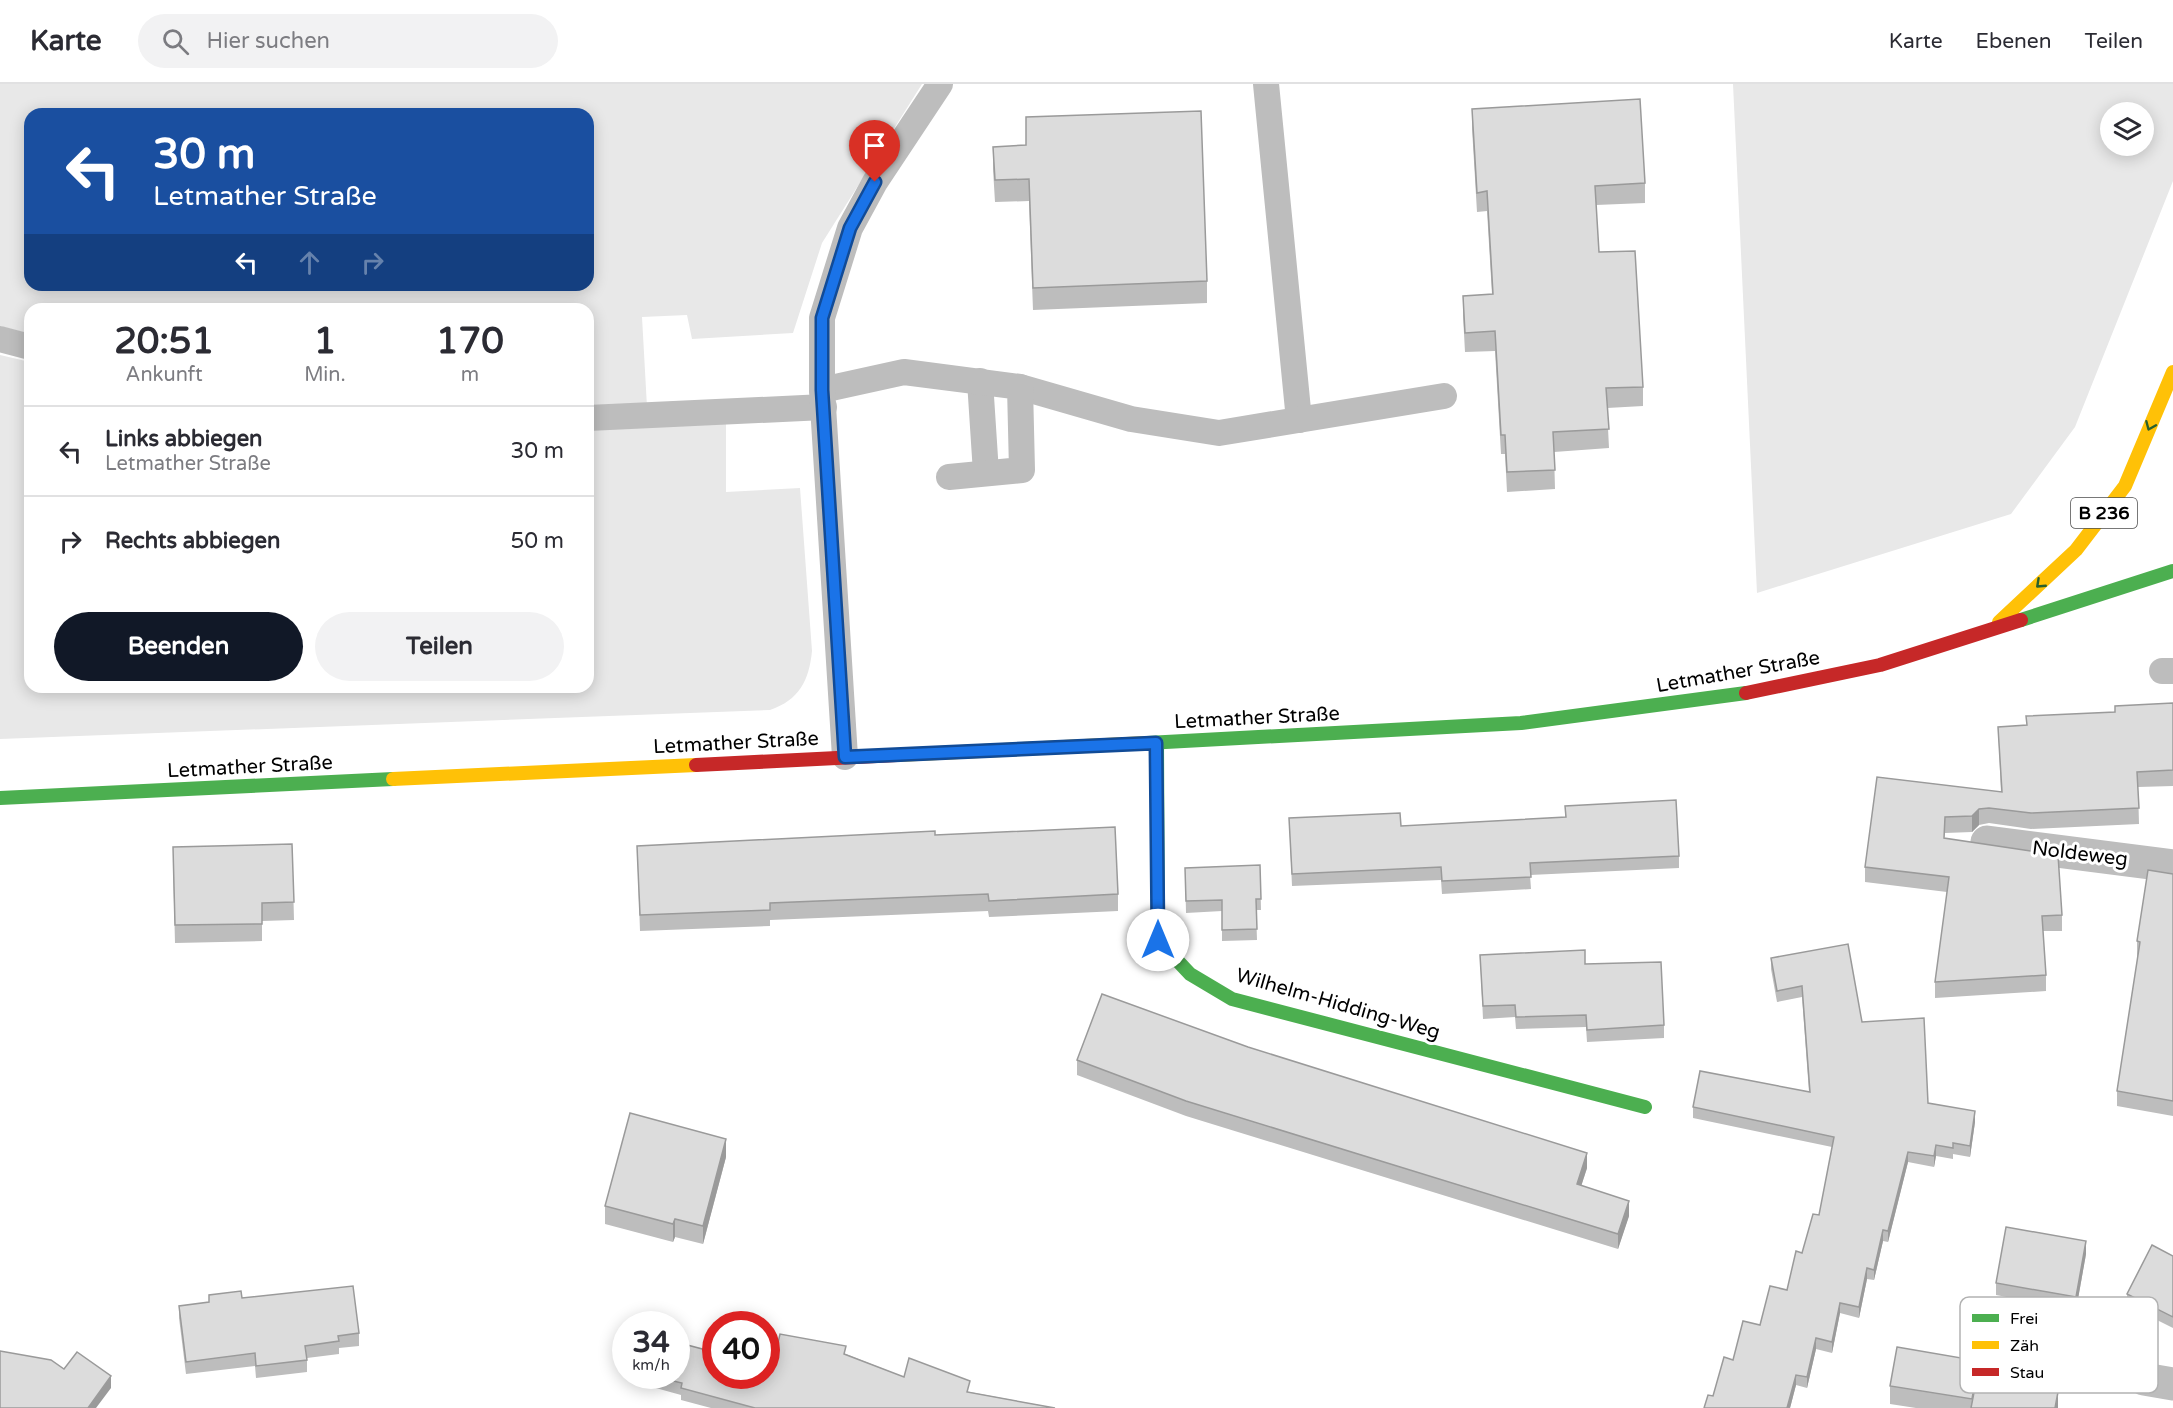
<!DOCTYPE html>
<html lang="de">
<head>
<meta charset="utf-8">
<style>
  body { margin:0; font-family:"Varela Round",sans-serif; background:#f2f2f3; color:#2b2b33; height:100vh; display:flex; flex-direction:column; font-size:22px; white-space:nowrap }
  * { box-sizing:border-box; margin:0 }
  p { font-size:20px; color:#7c7c81 }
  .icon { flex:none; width:33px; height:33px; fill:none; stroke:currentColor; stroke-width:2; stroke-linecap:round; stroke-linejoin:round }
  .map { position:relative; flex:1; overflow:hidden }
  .panel { position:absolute; left:24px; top:219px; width:570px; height:390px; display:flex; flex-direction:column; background:#fff; border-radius:18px; box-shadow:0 3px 15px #0003 }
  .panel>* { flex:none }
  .banner { position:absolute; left:24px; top:24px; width:570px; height:183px; border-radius:18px; box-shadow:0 3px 15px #0003; background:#1a4fa0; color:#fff; overflow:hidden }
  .tools { position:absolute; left:2100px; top:18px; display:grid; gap:12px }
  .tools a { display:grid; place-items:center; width:54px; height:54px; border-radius:50%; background:#fff; box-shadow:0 3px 15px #0003; font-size:30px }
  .speed { position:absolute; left:612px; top:1227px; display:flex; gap:12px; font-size:30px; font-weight:700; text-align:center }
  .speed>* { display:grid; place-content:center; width:78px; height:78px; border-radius:50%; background:#fff; box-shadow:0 3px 15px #0003; line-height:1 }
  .speed small { font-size:15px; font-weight:400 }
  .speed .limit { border:9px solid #d22; background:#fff; color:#111 }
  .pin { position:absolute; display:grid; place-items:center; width:51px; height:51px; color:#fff; margin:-62px -26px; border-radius:50% 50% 50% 0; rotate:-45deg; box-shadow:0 0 6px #0007 }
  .pin .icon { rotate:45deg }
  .me { position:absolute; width:66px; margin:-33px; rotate:0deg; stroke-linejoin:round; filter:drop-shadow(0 0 4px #0008) }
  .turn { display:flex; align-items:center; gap:21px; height:126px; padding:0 30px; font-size:27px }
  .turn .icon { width:78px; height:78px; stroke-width:2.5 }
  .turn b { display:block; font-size:42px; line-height:51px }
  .lanes { display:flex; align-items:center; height:57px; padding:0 30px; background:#0003; justify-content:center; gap:30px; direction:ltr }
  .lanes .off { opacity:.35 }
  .eta { display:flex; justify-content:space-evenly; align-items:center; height:102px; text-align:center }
  .eta b { font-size:36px; font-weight:800; line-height:42px }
  .cta { display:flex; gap:12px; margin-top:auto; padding:12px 30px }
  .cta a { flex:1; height:69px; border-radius:36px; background:#111827; color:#fff; font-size:24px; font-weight:800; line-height:69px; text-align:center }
  .cta a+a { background:#f2f2f3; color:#2b2b33 }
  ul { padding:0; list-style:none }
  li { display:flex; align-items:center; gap:18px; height:90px; padding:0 30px; border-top:2px solid #e1e1e2 }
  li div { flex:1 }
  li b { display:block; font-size:22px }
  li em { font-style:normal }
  header { display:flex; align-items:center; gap:36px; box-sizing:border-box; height:84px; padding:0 30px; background:#fff; border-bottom:2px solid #e1e1e2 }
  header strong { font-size:28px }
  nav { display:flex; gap:33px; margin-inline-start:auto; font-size:21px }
  .search { width:420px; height:54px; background:#f2f2f3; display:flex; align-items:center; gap:15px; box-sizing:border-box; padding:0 21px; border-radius:33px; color:#7c7c81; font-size:22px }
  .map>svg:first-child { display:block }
  .green { fill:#e8e8e8; fill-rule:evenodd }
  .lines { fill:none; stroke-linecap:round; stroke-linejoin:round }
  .lane { stroke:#bdbdbd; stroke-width:26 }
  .street { stroke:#bdbdbd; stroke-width:33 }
  .fast { stroke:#4caf50; stroke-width:14 }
  .slow { stroke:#ffc107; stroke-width:14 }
  .jam { stroke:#c62828; stroke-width:14 }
  .wall { fill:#bdbdbd }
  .shaded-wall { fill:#9a9a9a }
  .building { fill:#dcdcdc; stroke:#9a9a9a; stroke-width:1.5 }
  .oneway { stroke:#2a602c }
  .route-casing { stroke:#114b97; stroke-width:15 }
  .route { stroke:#1a73e8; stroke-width:10 }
  .labels { text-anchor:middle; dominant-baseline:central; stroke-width:6; stroke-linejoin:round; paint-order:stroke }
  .shield { fill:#fff; stroke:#4c4c4c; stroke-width:1.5 }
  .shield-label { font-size:18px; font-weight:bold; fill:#000 }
  .street-label { font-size:20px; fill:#000; stroke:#fff }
  .key { fill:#fff; stroke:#b2b2b2; stroke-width:1.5 }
  .key-label { font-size:16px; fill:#000 }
</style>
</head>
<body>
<header>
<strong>Karte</strong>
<div class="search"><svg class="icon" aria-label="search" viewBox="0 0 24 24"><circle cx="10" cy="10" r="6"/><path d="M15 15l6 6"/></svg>Hier suchen</div>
<nav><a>Karte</a><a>Ebenen</a><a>Teilen</a></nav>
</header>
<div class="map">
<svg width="2173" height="1324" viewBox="0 0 2173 1324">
  <rect width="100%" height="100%" fill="#fff"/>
  <g class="green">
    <path d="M 0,0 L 922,0 L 822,159 L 793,249 L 692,255 L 687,231 L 642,233 L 647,323 L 588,323 L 588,225 L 30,225 L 30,250 L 0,242 ZM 30,30 L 588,30 L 588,201 L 30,201 Z"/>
    <path d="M 1733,0 L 2173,0 L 2173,97 L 2075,343 L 2011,430 L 1757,509 ZM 2110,28 L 2144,28 L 2144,62 L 2110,62 Z"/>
    <path d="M 0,271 L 30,278 L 30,603 L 588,603 L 588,346 L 726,338 L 726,408 L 800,404 L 812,567 C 809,597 799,616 770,626 L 0,655 Z"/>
  </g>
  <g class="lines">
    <g class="lane">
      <path d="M 1266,0 L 1299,336"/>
      <path d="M 0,255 L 30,263"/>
      <path d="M 980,297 L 986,389"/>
      <path d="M 1020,303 L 1131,335 L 1219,349 L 1444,312"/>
      <path d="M 822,306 L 904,288 L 1020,303 L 1022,386 L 949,393"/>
      <path d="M 588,334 L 824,323"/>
      <path d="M 2162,587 L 2173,587"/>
      <path d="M 845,673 L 822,306 L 822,234 L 850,144 L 875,98 L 940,0"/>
    </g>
    <g class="street">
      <path d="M 1987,758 L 2173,782"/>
      <path d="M 2144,1295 L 2173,1300"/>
    </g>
    <g class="fast">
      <path d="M 2021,536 L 2173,487"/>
      <path d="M 1147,659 L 1521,639 L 1746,609"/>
      <path d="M 1157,659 L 1158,856 L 1190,890 L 1232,915 L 1645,1023"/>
      <path d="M 0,714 L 393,695"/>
    </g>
    <g class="slow">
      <path d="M 1999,538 L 2076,466 L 2125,402 L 2173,288"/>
      <path d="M 897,671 L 1147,659"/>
      <path d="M 393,695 L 696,681"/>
    </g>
    <g class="jam">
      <path d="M 1746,609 L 1880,581 L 2021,536"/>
      <path d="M 696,681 L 897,671"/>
    </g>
  </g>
  <g class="wall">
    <path d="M 1472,25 L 1645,99 L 1645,119 L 1596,121 L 1599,168 L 1643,303 L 1643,322 L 1607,324 L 1609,364 L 1554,368 L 1555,405 L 1507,408 L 1505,370 L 1501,370 L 1495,267 L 1465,268 L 1463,231 L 1463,212 L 1492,210 L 1487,127 L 1477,128 L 1472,44 Z"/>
    <path d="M 1026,61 L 1207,197 L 1207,219 L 1033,226 L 1029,117 L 995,118 L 993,85 L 993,63 Z"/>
    <path d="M 2173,619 L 2173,702 L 2138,703 L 2139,740 L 2031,745 L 1989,739 L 1979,741 L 1972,748 L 1945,749 L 1944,754 L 2062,831 L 2062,847 L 2043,847 L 2046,891 L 2046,907 L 1935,914 L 1935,898 L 1947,808 L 1865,798 L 1865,783 L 1877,693 L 2001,708 L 1998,643 L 2026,641 Z"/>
    <path d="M 1565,722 L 1679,772 L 1679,784 L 1530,791 L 1531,805 L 1442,810 L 1441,796 L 1292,802 L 1289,734 L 1401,742 L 1565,733 Z"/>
    <path d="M 292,760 L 294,836 L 262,837 L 262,857 L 175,859 L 173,781 Z"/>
    <path d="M 637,762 L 1118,810 L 1118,827 L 989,833 L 988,827 L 770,836 L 770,842 L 640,847 Z"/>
    <path d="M 1260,781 L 1261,826 L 1256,826 L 1257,856 L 1222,857 L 1222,827 L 1186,829 L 1185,784 Z"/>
    <path d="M 2173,790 L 2173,1032 L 2117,1022 L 2117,1007 L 2138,872 L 2137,872 L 2137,857 Z"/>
    <path d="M 1480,871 L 1585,880 L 1664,941 L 1664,954 L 1587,958 L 1586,943 L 1516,945 L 1515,933 L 1483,935 Z"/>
    <path d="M 1771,874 L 1862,938 L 1928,1019 L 1975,1038 L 1970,1073 L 1953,1070 L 1953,1075 L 1936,1072 L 1934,1083 L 1908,1078 L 1888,1158 L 1883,1157 L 1874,1196 L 1867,1195 L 1859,1234 L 1840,1229 L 1832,1269 L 1816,1265 L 1807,1304 L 1796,1301 L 1790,1324 L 1704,1324 L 1713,1312 L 1733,1276 L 1787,1206 L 1802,1169 L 1819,1131 L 1832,1063 L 1693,1034 L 1693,1023 L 1809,1008 L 1802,913 L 1777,918 L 1771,885 Z"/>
    <path d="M 1248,963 L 1587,1084 L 1581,1102 L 1629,1132 L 1618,1165 L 1186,1032 L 1077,991 L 1077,976 Z"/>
    <path d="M 726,1073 L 703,1160 L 675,1153 L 673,1158 L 605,1140 L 605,1122 Z"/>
    <path d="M 2086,1170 L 2076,1226 L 1996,1211 L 1996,1199 Z"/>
    <path d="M 2173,1172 L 2173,1244 L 2127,1221 L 2127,1210 Z"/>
    <path d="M 242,1214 L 359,1249 L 359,1262 L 339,1264 L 339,1270 L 307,1274 L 307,1288 L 256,1294 L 255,1282 L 186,1290 L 179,1234 L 179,1222 Z"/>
    <path d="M 778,1259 L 846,1270 L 904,1293 L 970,1308 L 1055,1324 L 711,1324 L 681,1316 L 681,1311 L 645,1301 L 645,1292 L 676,1292 Z"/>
    <path d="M 1979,1294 L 2058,1324 L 1916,1324 L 1890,1320 L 1890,1302 Z"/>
  </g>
  <g class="shaded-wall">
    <path d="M 1979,725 L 1979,741 L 1972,748 L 1972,732 Z"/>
    <path d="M 1975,1027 L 1975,1038 L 1970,1073 L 1970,1062 Z"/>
    <path d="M 726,1055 L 726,1073 L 703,1160 L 703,1142 Z"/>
    <path d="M 1936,1061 L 1936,1072 L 1934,1083 L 1934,1072 Z"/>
    <path d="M 1908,1068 L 1908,1078 L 1888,1158 L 1888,1147 Z"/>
    <path d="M 1587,1069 L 1587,1084 L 1577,1115 L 1577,1100 Z"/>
    <path d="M 1629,1117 L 1629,1132 L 1618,1165 L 1618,1150 Z"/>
    <path d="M 675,1135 L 675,1153 L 673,1158 L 673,1140 Z"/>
    <path d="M 1883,1146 L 1883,1157 L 1874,1196 L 1874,1186 Z"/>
    <path d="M 2086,1157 L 2086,1170 L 2076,1226 L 2076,1213 Z"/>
    <path d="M 1867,1184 L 1867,1195 L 1859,1234 L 1859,1223 Z"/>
    <path d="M 1840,1219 L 1840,1229 L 1832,1269 L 1832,1258 Z"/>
    <path d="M 1816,1254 L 1816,1265 L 1807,1304 L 1807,1293 Z"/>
    <path d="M 1979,1277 L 1979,1295 L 1972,1315 Z"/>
    <path d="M 1796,1291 L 1796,1301 L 1790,1324 L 1787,1324 Z"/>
    <path d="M 111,1292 L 111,1304 L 96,1324 L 88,1324 Z"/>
    <path d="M 2058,1308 L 2058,1324 L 2055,1324 Z"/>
  </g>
  <g class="building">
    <path d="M 1640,15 L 1645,99 L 1595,102 L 1599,168 L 1635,167 L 1643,303 L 1606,304 L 1609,345 L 1553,348 L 1555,386 L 1507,388 L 1505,351 L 1501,351 L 1495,247 L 1465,249 L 1463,212 L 1493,210 L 1487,107 L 1477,109 L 1472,25 Z"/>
    <path d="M 1201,27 L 1207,197 L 1033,204 L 1029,95 L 995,96 L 993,63 L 1026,61 L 1026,33 Z"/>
    <path d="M 2173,619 L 2173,686 L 2137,688 L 2139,724 L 2031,729 L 1989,724 L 1979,725 L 1972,732 L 1945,733 L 1944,754 L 2058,771 L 2062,831 L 2042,832 L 2046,891 L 1935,898 L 1949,793 L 1865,783 L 1877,693 L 2002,708 L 1998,643 L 2027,641 L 2026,632 L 2115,628 L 2115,622 Z"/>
    <path d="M 1676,716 L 1679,772 L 1530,779 L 1531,793 L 1442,797 L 1441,783 L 1292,790 L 1289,734 L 1400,729 L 1401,742 L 1566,733 L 1565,722 Z"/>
    <path d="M 1115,743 L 1118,810 L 989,817 L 988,810 L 770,819 L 770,826 L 640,831 L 637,762 L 935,747 L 935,751 Z"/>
    <path d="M 292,760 L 294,818 L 262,819 L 262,840 L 175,841 L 173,763 Z"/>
    <path d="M 1260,781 L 1261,815 L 1256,815 L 1257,845 L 1222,846 L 1222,816 L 1186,817 L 1185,784 Z"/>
    <path d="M 2148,786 L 2173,790 L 2173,1017 L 2117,1007 L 2140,858 L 2137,857 Z"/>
    <path d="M 1848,860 L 1862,938 L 1924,934 L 1928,1019 L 1975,1027 L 1970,1062 L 1953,1059 L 1953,1064 L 1936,1061 L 1934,1072 L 1908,1068 L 1888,1147 L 1883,1146 L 1874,1186 L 1867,1184 L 1859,1223 L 1840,1219 L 1832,1258 L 1816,1254 L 1807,1293 L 1796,1291 L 1787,1324 L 1704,1324 L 1708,1311 L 1713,1312 L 1724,1273 L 1733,1276 L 1743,1237 L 1760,1241 L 1770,1202 L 1787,1206 L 1796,1167 L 1802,1169 L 1813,1130 L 1819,1131 L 1834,1053 L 1693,1023 L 1700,987 L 1810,1008 L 1802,902 L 1777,907 L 1771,874 Z"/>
    <path d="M 1585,866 L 1585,880 L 1661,878 L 1664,941 L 1587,946 L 1586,931 L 1516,933 L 1515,921 L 1483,922 L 1480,871 Z"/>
    <path d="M 1102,910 L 1248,963 L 1587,1069 L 1577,1100 L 1629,1117 L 1618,1150 L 1186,1017 L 1077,976 Z"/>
    <path d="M 630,1029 L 726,1055 L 703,1142 L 675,1135 L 673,1140 L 605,1122 Z"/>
    <path d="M 2006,1143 L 2086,1157 L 2076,1213 L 1996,1199 Z"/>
    <path d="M 2152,1161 L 2173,1172 L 2173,1233 L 2127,1210 Z"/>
    <path d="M 353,1202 L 359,1249 L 338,1252 L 339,1257 L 305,1262 L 307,1276 L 256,1282 L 255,1269 L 186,1278 L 179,1222 L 209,1218 L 209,1211 L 241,1207 L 242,1214 Z"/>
    <path d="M 719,1236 L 730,1240 L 718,1240 Z"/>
    <path d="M 716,1248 L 716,1292 L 766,1292 L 766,1254 L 778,1259 L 780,1250 L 846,1262 L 844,1270 L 904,1293 L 909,1274 L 970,1297 L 967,1308 L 1055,1324 L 755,1324 L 681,1304 L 682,1299 L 652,1292 L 676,1292 L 676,1258 L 710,1267 Z"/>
    <path d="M 1897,1263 L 1979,1277 L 1972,1315 L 1890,1302 Z"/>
    <path d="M 0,1267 L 51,1276 L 64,1285 L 77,1268 L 111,1292 L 88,1324 L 0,1324 Z"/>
    <path d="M 1977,1293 L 2058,1308 L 2055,1324 L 1971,1324 Z"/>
  </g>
  <defs><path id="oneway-chevron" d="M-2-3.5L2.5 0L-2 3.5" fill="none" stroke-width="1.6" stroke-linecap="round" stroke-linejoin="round" transform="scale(1.5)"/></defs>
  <g class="oneway">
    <use href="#oneway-chevron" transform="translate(2150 342) rotate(113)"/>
    <use href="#oneway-chevron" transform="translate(2040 500) rotate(137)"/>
  </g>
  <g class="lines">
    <defs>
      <path id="route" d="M 875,98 L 850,144 L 822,234 L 822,306 L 845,673 L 1156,659 L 1158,856"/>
    </defs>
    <use href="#route" class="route-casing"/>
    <use href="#route" class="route"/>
  </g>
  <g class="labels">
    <rect class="shield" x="2071" y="414" width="66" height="30" rx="4.5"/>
    <g class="shield-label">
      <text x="2104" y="429">B 236</text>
    </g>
    <g class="street-label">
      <text transform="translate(1738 588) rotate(-10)">Letmather Straße</text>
      <text transform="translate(1257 634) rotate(-3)">Letmather Straße</text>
      <text transform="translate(736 659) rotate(-3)">Letmather Straße</text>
      <text transform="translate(250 683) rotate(-3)">Letmather Straße</text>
      <text transform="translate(2080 770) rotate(7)">Noldeweg</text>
      <text transform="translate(1338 920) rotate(16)">Wilhelm-Hidding-Weg</text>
    </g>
  </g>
  <rect x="1960" y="1213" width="198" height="96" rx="9" class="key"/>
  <rect x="1972" y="1230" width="27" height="8" fill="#4caf50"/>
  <rect x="1972" y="1257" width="27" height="8" fill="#ffc107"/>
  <rect x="1972" y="1284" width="27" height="8" fill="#c62828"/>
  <g class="key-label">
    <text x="2010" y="1240">Frei</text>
    <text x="2010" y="1267">Zäh</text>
    <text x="2010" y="1294">Stau</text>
  </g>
</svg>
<div class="tools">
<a><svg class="icon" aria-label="layers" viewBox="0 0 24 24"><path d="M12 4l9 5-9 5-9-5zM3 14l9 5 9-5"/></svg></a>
</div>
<div class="speed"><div>34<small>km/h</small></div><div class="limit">40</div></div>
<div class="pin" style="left:875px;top:98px;background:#d93025"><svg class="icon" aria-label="arrive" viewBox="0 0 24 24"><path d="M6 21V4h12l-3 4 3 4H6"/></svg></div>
<svg class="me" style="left:1158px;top:856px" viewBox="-20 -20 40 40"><circle r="19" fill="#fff"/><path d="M0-13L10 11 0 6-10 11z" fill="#1a73e8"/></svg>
<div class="banner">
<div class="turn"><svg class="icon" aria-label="left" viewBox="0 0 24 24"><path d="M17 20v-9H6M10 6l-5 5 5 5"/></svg><div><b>30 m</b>Letmather Straße</div></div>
<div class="lanes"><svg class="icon" aria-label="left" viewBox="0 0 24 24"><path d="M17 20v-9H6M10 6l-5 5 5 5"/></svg><svg class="icon off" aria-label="ahead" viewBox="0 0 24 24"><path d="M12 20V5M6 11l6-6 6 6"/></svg><svg class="icon off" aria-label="right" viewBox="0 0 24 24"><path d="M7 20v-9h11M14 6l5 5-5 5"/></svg></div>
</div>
<section class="panel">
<div class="eta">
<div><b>20:51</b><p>Ankunft</p></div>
<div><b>1</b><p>Min.</p></div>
<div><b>170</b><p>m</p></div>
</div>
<ul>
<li><svg class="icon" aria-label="left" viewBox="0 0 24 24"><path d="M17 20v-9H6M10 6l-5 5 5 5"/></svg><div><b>Links abbiegen</b><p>Letmather Straße</p></div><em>30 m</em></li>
<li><svg class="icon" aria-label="right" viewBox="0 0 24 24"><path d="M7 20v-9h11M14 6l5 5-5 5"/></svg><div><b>Rechts abbiegen</b></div><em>50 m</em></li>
</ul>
<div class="cta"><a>Beenden</a><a>Teilen</a></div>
</section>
</div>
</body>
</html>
